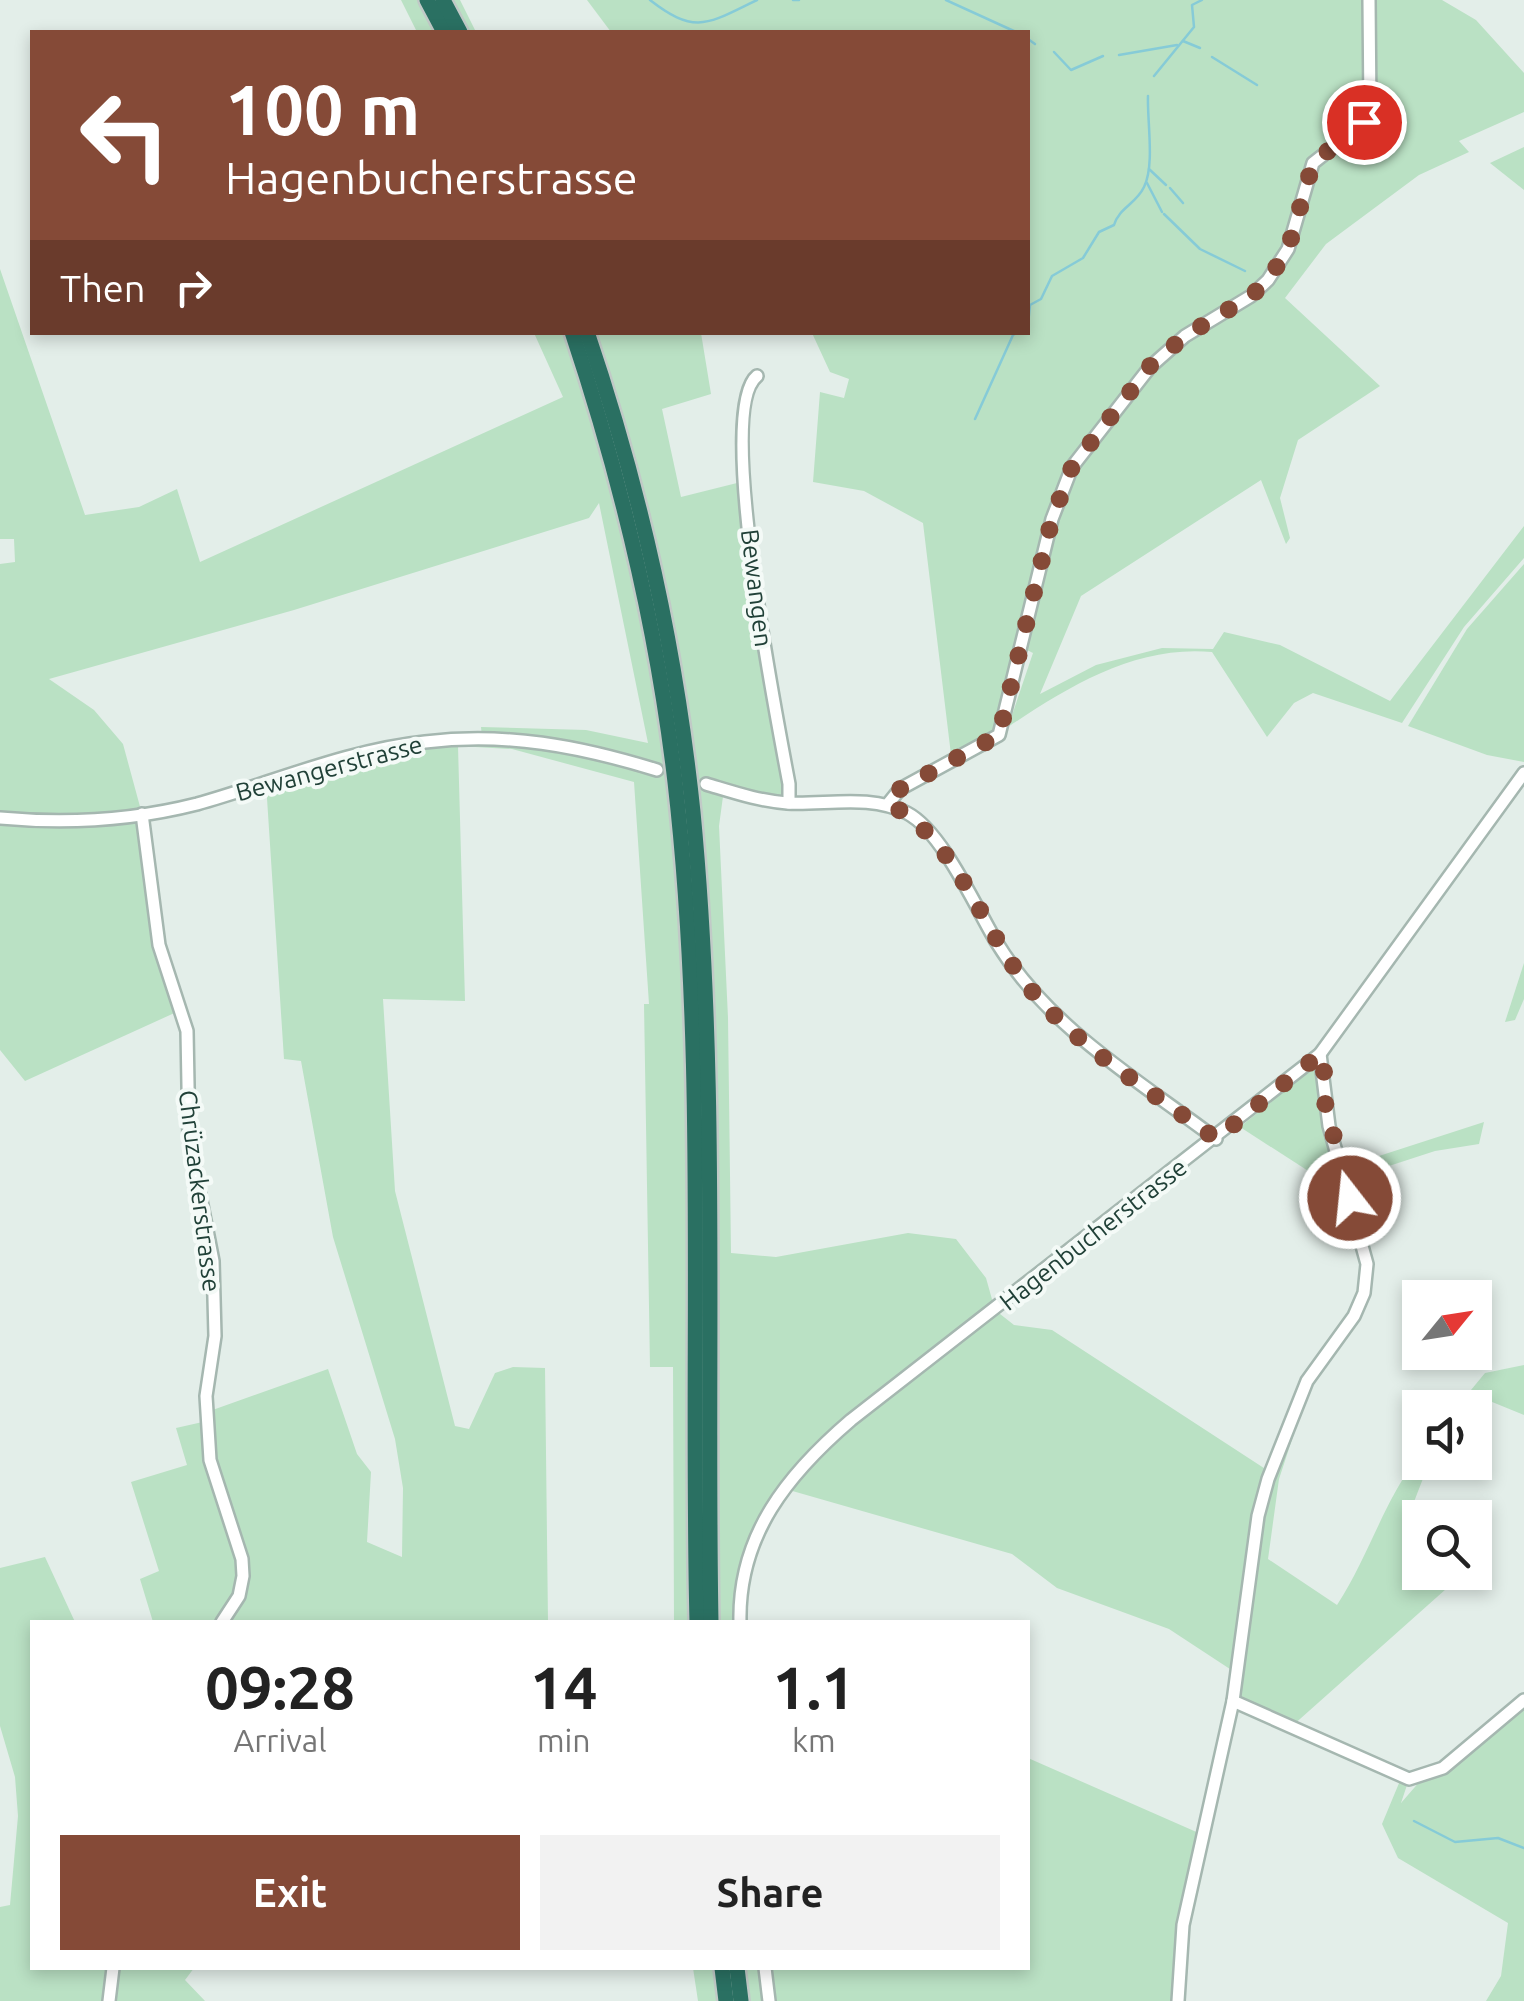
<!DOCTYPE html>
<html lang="en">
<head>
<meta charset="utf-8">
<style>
  body { margin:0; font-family:Ubuntu,sans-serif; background:#f2f2f2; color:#222; height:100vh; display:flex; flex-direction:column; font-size:38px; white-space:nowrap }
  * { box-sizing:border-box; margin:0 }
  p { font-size:32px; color:#767676 }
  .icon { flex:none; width:55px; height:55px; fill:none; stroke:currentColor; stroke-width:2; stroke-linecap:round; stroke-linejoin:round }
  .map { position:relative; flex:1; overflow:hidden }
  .side { position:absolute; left:30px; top:1620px; width:1000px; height:350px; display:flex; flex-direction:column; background:#fff; border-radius:0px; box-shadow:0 5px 15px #0003 }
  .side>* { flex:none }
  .guide { position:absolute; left:30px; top:30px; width:1000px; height:305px; border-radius:0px; box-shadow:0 5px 15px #0003; background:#854a37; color:#fff; overflow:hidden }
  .needle { width:65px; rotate:60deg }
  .tools { position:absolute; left:1402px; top:1280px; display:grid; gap:20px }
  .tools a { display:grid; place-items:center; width:90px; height:90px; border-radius:0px; background:#fff; box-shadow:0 5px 15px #0003; font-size:50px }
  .pin { position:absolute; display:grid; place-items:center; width:85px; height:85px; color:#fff; margin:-42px; border:5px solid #fff; border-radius:50%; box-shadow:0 2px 10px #0007 }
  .me { position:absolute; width:110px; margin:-55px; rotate:344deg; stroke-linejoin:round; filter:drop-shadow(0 0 8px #0008) }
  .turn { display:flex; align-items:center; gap:35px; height:210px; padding:0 30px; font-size:45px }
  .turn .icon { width:130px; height:130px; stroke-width:2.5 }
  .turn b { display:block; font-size:70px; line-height:85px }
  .then { display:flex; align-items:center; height:95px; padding:0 30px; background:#0003; gap:20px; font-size:38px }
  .eta { display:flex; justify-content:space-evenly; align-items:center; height:170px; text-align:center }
  .eta b { font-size:60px; font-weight:700; line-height:70px }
  .action { display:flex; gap:20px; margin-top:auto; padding:20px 30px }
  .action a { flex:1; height:115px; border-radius:0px; background:#854a37; color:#fff; font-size:40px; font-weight:700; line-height:115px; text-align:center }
  .action a+a { background:#f2f2f2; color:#222 }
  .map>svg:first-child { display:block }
  .green { fill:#bae1c4 }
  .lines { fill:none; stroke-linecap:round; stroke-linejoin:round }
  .stream { stroke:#86cbd7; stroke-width:2.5 }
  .minor-casing { stroke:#a5b7b0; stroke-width:16 }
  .highway-casing { stroke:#c1cac7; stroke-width:20 }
  .minor { stroke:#fff; stroke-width:11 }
  .highway { stroke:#2a7062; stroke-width:15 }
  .route { stroke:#854a37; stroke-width:18; stroke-dasharray:0 32.4 }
  .labels { text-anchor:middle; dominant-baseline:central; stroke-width:8; stroke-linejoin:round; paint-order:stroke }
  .street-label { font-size:25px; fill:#214138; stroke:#f4faf7 }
</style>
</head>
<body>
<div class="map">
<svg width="1524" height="2001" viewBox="0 0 1524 2001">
  <rect width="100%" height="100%" fill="#e3eee9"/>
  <g class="green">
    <path d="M 401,0 L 460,0 L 476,32 L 417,32 Z"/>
    <path d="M 587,0 L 1442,0 L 1476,20 L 1524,73 L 1524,112 L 1459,141 L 1469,152 L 1419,175 L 1326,244 L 1285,298 L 1380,386 L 1298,440 L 1280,498 L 1290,538 L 1286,544 L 1261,480 L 1081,596 L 1040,694 L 1096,665 L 1162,648 L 1213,649 L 1224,632 L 1280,645 L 1390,701 L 1524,526 L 1524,558 L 1464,627 L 1402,723 L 1313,693 L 1294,703 L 1267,737 L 1212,652 C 1136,645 1069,686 1008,727 L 1033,653 L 1027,650 L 1035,618 L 1029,616 L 999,735 L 952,763 L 923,523 L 864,491 L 813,482 L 820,392 L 844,398 L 849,379 L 830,372 L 812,333 L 1028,332 L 1028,32 L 611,32 Z"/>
    <path d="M 1524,147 L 1524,190 L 1490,163 Z"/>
    <path d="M 0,269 L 85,515 L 139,507 L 177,489 L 200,562 L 563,397 L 534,333 L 701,333 L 711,394 L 662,409 L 681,497 L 745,481 L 789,803 L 724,789 L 719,826 L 728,1018 L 731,1253 L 776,1257 L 908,1233 L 956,1239 L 986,1278 L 995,1310 L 1014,1325 L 1052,1330 L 1270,1472 L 1272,1479 L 1306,1397 L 1279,1479 L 1268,1559 L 1337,1605 C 1369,1556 1384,1500 1420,1454 L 1420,1462 L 1429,1463 L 1405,1525 L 1420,1548 L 1420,1572 L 1436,1573 L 1446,1589 L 1291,1727 L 1233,1701 L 1236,1673 L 1169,1629 L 1057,1588 L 1012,1554 L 782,1488 L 754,1541 L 740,1622 L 674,1622 L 673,1367 L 650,1367 L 644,1004 L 649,1004 L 634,782 L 512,749 L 458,746 L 465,1001 L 383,999 L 395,1191 L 455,1426 L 469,1429 L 495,1373 L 513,1367 L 545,1368 L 548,1622 L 153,1622 L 140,1579 L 159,1571 L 131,1482 L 187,1465 L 176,1428 L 207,1421 L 207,1412 L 328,1369 L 357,1454 L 371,1472 L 367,1542 L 402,1557 L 403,1488 L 395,1439 L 333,1237 L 301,1061 L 284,1059 L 266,783 L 370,753 L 482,737 L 481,727 L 586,730 L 648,743 L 599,503 L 589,518 L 294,610 L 49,679 L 94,710 L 123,744 L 142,814 L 159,945 L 181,1010 L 25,1081 L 0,1050 L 0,564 L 15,562 L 14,539 L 0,539 Z"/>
    <path d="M 1524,564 L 1524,762 L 1487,755 L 1408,726 L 1467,629 Z"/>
    <path d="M 1524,963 L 1524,999 L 1515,1020 L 1505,1022 Z"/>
    <path d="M 1315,1066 L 1321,1067 L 1347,1196 L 1240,1127 Z"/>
    <path d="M 1484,1122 L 1479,1144 L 1435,1151 L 1349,1179 L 1345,1167 Z"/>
    <path d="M 1524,1365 L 1524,1415 L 1475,1395 L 1465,1407 L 1457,1407 L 1485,1373 Z"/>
    <path d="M 45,1557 L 75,1622 L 32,1622 L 32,1968 L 194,1968 L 185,1980 L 205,2001 L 0,2001 L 0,1907 L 10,1905 L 18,1816 L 15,1777 L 0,1726 L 0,1568 Z"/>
    <path d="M 1524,1704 L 1524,2001 L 1486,2001 L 1501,1976 L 1508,1923 L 1398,1858 L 1382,1824 L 1402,1776 L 1409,1779 L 1401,1803 L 1421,1780 L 1444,1772 Z"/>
    <path d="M 1028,1758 L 1201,1834 L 1178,2001 L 698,2001 L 693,1968 L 1028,1968 Z"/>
  </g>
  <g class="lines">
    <g class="stream">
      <path d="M 650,0 C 696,36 709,23 757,0"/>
      <path d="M 793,0 L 799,0"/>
      <path d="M 946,0 L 1016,32"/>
      <path d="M 1028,39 L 1035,44"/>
      <path d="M 1183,41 L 1200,48"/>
      <path d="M 1054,52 L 1071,70 L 1103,56"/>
      <path d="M 1119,55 L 1177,45"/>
      <path d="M 1212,57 L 1257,85"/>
      <path d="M 1154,76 L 1194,27 L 1192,5 L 1202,0"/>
      <path d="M 1149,169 L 1166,185"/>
      <path d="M 1147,183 L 1162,212"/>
      <path d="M 1170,188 L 1183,203"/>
      <path d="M 1164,214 L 1200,249 L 1245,271"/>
      <path d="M 1028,325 L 1030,305 L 1041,299 L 1052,276 L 1083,258 L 1099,232 L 1114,225 C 1119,208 1136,204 1144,187 C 1155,165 1147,121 1148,96"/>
      <path d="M 975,419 L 1013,335 L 1018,332"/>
      <path d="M 1414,1821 L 1455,1842 L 1498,1838 L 1524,1848"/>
    </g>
    <defs>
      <g id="minor">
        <path d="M 757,376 C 715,410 778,724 789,784 L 789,803"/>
        <path d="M 706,784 C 733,792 759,801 787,803 C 827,805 870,794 907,813 C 942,831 976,908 997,943 C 1049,1028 1138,1080 1216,1139"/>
        <path d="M 888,804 L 900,789 L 999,735 L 1052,519 L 1072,467 L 1150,367 L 1185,336 L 1251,296 L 1268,280 L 1288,249 L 1313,163 L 1364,123 L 1370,110 L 1369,0"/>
        <path d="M 142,814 L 159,945 L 187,1031 L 189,1139 L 213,1261 L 215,1336 L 206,1396 L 210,1460 L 242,1559 L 243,1576 L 239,1596 L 222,1622"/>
        <path d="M 0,818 C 65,824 134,820 197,804 C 272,783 347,750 425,742 C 506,732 579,746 657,770"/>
        <path d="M 740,1622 C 738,1535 788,1474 851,1420 L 1320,1054 L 1524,773"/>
        <path d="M 1233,1701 L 1409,1779 L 1443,1768 L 1524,1700"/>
        <path d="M 765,1968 L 769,2001"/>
        <path d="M 109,2001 L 113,1968"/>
        <path d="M 1178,2001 L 1183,1925 L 1233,1701 L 1258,1516 L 1268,1479 L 1307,1381 L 1354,1316 L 1364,1293 L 1367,1264 L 1329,1126 L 1320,1054"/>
      </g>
      <g id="highway">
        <path d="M 427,0 L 444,32"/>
        <path d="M 443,0 L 460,32"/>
        <path d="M 572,332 C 621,479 657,629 675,782 C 707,1061 690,1342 697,1622"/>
        <path d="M 587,332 C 640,488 676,649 693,812 C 719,1082 706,1352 711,1622"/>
        <path d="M 722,1968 L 726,2001"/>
        <path d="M 737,1968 L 741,2001"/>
      </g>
    </defs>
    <use href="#minor" class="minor-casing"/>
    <use href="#highway" class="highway-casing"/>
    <use href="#minor" class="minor"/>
    <use href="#highway" class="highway"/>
  </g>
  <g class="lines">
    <path class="route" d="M 1350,1198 L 1324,1099 L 1324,1065 L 1320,1054 L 1216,1139 C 1154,1093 1081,1050 1031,990 C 983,933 956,836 888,804 L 900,789 L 999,735 L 1052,519 L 1072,467 L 1150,366 L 1185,336 L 1251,296 L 1268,280 L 1288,249 L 1313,163 L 1364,122"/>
  </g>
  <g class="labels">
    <g class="street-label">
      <text transform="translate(757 588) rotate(83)">Bewangen</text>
      <text transform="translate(329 768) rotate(-15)">Bewangerstrasse</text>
      <text transform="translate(200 1191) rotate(83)">Chrüzackerstrasse</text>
      <text transform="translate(1093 1234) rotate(-38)">Hagenbucherstrasse</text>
    </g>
  </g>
</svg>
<div class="tools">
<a><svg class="needle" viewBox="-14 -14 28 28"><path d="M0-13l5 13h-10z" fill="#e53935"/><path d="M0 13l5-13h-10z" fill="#767676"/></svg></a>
<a><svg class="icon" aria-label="sound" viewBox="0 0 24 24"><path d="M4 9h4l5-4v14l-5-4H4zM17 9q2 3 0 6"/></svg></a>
<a><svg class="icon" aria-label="search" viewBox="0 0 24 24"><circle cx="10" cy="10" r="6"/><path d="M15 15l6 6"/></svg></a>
</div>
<div class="pin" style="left:1364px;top:122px;background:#d93025"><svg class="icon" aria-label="arrive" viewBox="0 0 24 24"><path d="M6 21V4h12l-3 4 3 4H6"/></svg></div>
<svg class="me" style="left:1350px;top:1198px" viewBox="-20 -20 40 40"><circle r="17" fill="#854a37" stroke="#fff" stroke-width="3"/><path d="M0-11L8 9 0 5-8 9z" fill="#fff"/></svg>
<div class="guide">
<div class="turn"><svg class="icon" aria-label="left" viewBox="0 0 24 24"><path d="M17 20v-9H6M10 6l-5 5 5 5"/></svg><div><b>100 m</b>Hagenbucherstrasse</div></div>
<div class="then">Then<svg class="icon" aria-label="right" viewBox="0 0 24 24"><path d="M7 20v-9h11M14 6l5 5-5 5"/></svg></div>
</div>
<section class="side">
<div class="eta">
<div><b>09:28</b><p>Arrival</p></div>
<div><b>14</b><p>min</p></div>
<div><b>1.1</b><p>km</p></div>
</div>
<div class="action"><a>Exit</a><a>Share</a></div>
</section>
</div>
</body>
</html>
